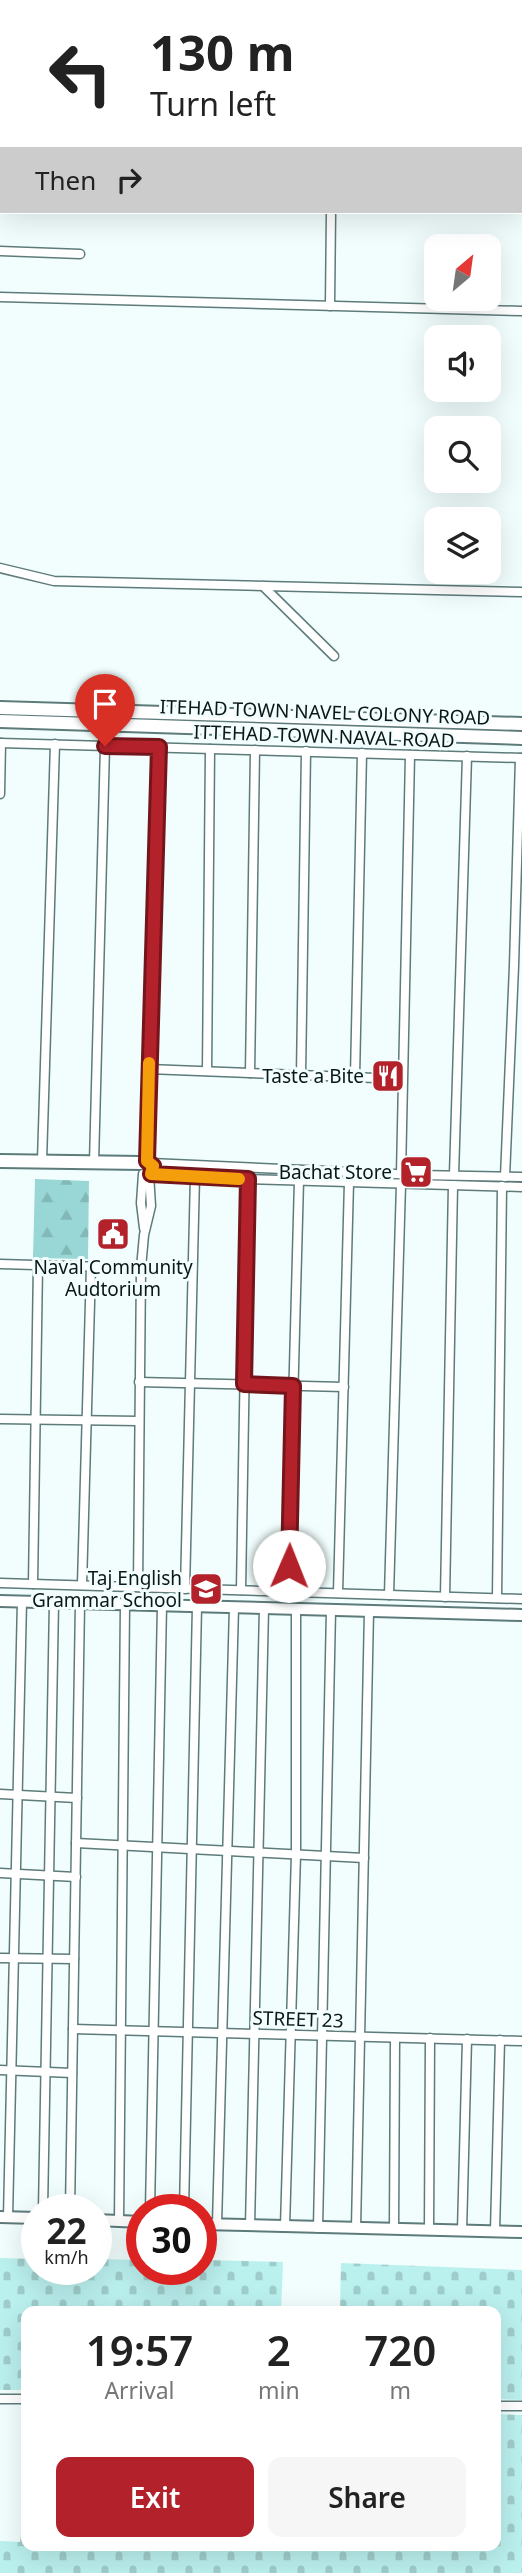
<!DOCTYPE html>
<html lang="en">
<head>
<meta charset="utf-8">
<style>
  body { margin:0; font-family:"Noto Sans",sans-serif; background:#f6f6f6; color:#222; height:100vh; display:flex; flex-direction:column; font-size:26px; white-space:nowrap }
  * { box-sizing:border-box; margin:0 }
  p { font-size:23px; color:#767676 }
  .icon { flex:none; width:38px; height:38px; fill:none; stroke:currentColor; stroke-width:2; stroke-linecap:round; stroke-linejoin:round }
  .map { position:relative; flex:1; overflow:hidden }
  .sheet { position:absolute; left:21px; top:2306px; width:480px; height:245px; display:flex; flex-direction:column; background:#fff; border-radius:14px; box-shadow:0 7px 28px #0002 }
  .sheet>* { flex:none }
  .guide { position:absolute; left:0px; top:0px; width:523px; height:214px; box-shadow:0 7px 28px #0002; background:#fff; color:#222; overflow:hidden }
  .needle { width:46px; rotate:29deg }
  .controls { position:absolute; left:424px; top:234px; display:grid; gap:14px }
  .controls a { display:grid; place-items:center; width:77px; height:77px; border-radius:14px; background:#fff; box-shadow:0 7px 28px #0002; font-size:35px }
  .speed { position:absolute; left:21px; top:2194px; display:flex; gap:14px; font-size:35px; font-weight:700; text-align:center }
  .speed>* { display:grid; place-content:center; width:91px; height:91px; border-radius:50%; background:#fff; box-shadow:0 7px 28px #0002; line-height:1 }
  .speed small { font-size:18px; font-weight:400 }
  .speed .limit { border:10px solid #d22; background:#fff; color:#111 }
  .pin { position:absolute; display:grid; place-items:center; width:60px; height:60px; color:#fff; margin:-72px -30px; border-radius:50% 50% 50% 0; rotate:-45deg; box-shadow:0 0 7px #0007 }
  .pin .icon { rotate:45deg }
  .me { position:absolute; width:77px; margin:-38px; rotate:1deg; stroke-linejoin:round; filter:drop-shadow(0 0 5px #0008) }
  .turn { display:flex; align-items:center; gap:24px; height:147px; padding:0 35px; font-size:32px }
  .turn .icon { width:91px; height:91px; stroke-width:2.5 }
  .turn b { display:block; font-size:49px; line-height:60px }
  .then { display:flex; align-items:center; height:66px; padding:0 35px; background:#0003; gap:14px; font-size:26px }
  .eta { display:flex; justify-content:space-evenly; align-items:center; height:119px; text-align:center }
  .eta b { font-size:42px; font-weight:600; line-height:49px }
  .button { display:flex; gap:14px; margin-top:auto; padding:14px 35px }
  .button a { flex:1; height:80px; border-radius:14px; background:#b3212a; color:#fff; font-size:28px; font-weight:600; line-height:80px; text-align:center }
  .button a+a { background:#f6f6f6; color:#222 }
  .map>svg:first-child { display:block }
  .grass { fill:url(#grass-dots) }
  .forest { fill:url(#forest-firs) }
  .cemetery { fill:url(#cemetery-stones) }
  .lines { fill:none; stroke-linecap:round; stroke-linejoin:round }
  .minor-casing { stroke:#5d7b7a; stroke-width:11 }
  .tertiary-casing { stroke:#5d7b7a; stroke-width:14 }
  .secondary-casing { stroke:#5d7b7a; stroke-width:16 }
  .primary-casing { stroke:#5d7b7a; stroke-width:16 }
  .minor { stroke:#fff; stroke-width:8 }
  .tertiary { stroke:#fff; stroke-width:10 }
  .secondary { stroke:#fff; stroke-width:12 }
  .primary { stroke:#fff; stroke-width:12 }
  .route-casing { stroke:#74151b; stroke-width:18 }
  .route { stroke:#b3212a; stroke-width:12 }
  .slow { stroke:#f59e0b; stroke-width:12 }
  .labels { text-anchor:middle; dominant-baseline:central; stroke-width:6; stroke-linejoin:round; paint-order:stroke }
  .street-label { font-size:19px; fill:#0b1716; stroke:#f1fefd }
  .poi-label { font-size:19px; fill:#0b1716; stroke:#f1fefd; text-anchor:end }
</style>
</head>
<body>
<div class="map">
<svg width="522" height="2573" viewBox="0 0 522 2573">
  <defs>
    <pattern id="grass-dots" width="8" height="8" patternUnits="userSpaceOnUse" patternTransform="scale(1.75)"><rect width="8" height="8" fill="#baf0ee"/><path d="M2 2h.1M6 6h.1" fill="none" stroke="#9fcdcb" stroke-width="1.8" stroke-linecap="round"/></pattern>
    <pattern id="forest-firs" width="22" height="20" patternUnits="userSpaceOnUse" patternTransform="scale(1.75)"><rect width="22" height="20" fill="#98d7d5"/><path d="M5 1l3.5 6h-7zM16 11l3.5 6h-7z" fill="#82b8b6"/></pattern>
    <pattern id="cemetery-stones" width="16" height="16" patternUnits="userSpaceOnUse" patternTransform="scale(1.75)"><rect width="16" height="16" fill="#baf0ee"/><path d="M2 7V4a2 2 0 0 1 4 0v3zM10 15v-3a2 2 0 0 1 4 0v3z" fill="#9fcdcb"/></pattern>
  </defs>
  <rect width="100%" height="100%" fill="#f1fefd"/>
  <path class="grass" d="M 382,2546 L 450,2546 L 450,2552 L 382,2548 Z"/>
  <path class="forest" d="M 35,1179 L 89,1181 L 88,1259 L 33,1258 Z"/>
  <g class="cemetery">
    <path d="M 0,2258 L 37,2259 L 37,2270 L 96,2270 L 96,2259 L 142,2260 L 142,2270 L 201,2270 L 201,2260 L 283,2262 L 281,2312 L 26,2312 L 26,2390 L 0,2390 Z"/>
    <path d="M 341,2263 L 522,2270 L 522,2400 L 495,2399 L 495,2312 L 340,2312 Z"/>
    <path d="M 495,2414 L 522,2415 L 522,2573 L 0,2573 L 0,2541 L 20,2542 L 26,2494 L 26,2546 L 382,2546 L 450,2552 L 450,2546 L 495,2546 Z"/>
  </g>
  <g class="lines">
    <defs>
      <g id="minor">
        <path d="M 28,2 L 28,0"/>
        <path d="M 79,2 L 79,0"/>
        <path d="M 111,2 L 111,0"/>
        <path d="M 209,2 L 209,0"/>
        <path d="M 0,42 L 2,42"/>
        <path d="M 0,179 L 2,179"/>
        <path d="M 0,251 L 80,254"/>
        <path d="M 0,297 L 522,311"/>
        <path d="M 330,306 L 331,212"/>
        <path d="M 0,568 L 54,581 L 522,592"/>
        <path d="M 263,586 L 334,656"/>
        <path d="M 0,743 L 522,758"/>
        <path d="M 0,794 L 1,743"/>
        <path d="M 148,1069 L 402,1079"/>
        <path d="M 207,1071 L 210,749"/>
        <path d="M 250,1073 L 255,750"/>
        <path d="M 301,1075 L 306,751"/>
        <path d="M 355,1077 L 362,753"/>
        <path d="M 42,1161 L 55,744"/>
        <path d="M 147,1161 L 159,747"/>
        <path d="M 94,1163 L 105,746"/>
        <path d="M 151,1163 L 417,1175 L 522,1177"/>
        <path d="M 151,1173 L 248,1179 L 522,1187"/>
        <path d="M 143,1174 L 141,1203 L 144,1228"/>
        <path d="M 401,1174 L 410,755"/>
        <path d="M 454,1175 L 467,756"/>
        <path d="M 505,1177 L 514,966 L 520,758"/>
        <path d="M 0,1264 L 141,1268"/>
        <path d="M 139,1382 L 344,1387"/>
        <path d="M 0,1419 L 138,1421"/>
        <path d="M 0,1583 L 522,1599"/>
        <path d="M 33,1584 L 38,1265"/>
        <path d="M 82,1585 L 91,1267"/>
        <path d="M 138,1587 L 141,1268 L 144,1235 L 151,1206 L 149,1174"/>
        <path d="M 185,1589 L 195,1176"/>
        <path d="M 241,1590 L 248,1179"/>
        <path d="M 288,1592 L 299,1180"/>
        <path d="M 338,1593 L 349,1182"/>
        <path d="M 389,1595 L 401,1184"/>
        <path d="M 445,1597 L 453,1185"/>
        <path d="M 497,1598 L 502,1186"/>
        <path d="M 0,1794 L 77,1798"/>
        <path d="M 76,1843 L 364,1858"/>
        <path d="M 0,1873 L 76,1877"/>
        <path d="M 0,1958 L 74,1959"/>
        <path d="M 73,2029 L 522,2041"/>
        <path d="M 0,2070 L 72,2073"/>
        <path d="M 43,2210 L 54,1602"/>
        <path d="M 70,2210 L 80,1603"/>
        <path d="M 150,2210 L 162,1605"/>
        <path d="M 184,2210 L 197,1606"/>
        <path d="M 8,2217 L 22,1601"/>
        <path d="M 119,2221 L 125,1604"/>
        <path d="M 217,2224 L 234,1607"/>
        <path d="M 250,2226 L 264,1608"/>
        <path d="M 285,2227 L 296,1854 L 296,1609"/>
        <path d="M 318,2228 L 331,1610"/>
        <path d="M 356,2228 L 369,1611"/>
        <path d="M 394,2229 L 395,2038"/>
        <path d="M 429,2230 L 430,2038"/>
        <path d="M 462,2231 L 467,2039"/>
        <path d="M 495,2231 L 500,2040"/>
        <path d="M 0,2399 L 26,2399"/>
        <path d="M 495,2406 L 522,2406"/>
      </g>
      <g id="tertiary">
        <path d="M 0,1601 L 522,1615"/>
        <path d="M 0,2217 L 37,2218"/>
        <path d="M 96,2220 L 142,2222"/>
        <path d="M 201,2224 L 522,2232"/>
      </g>
      <path id="secondary" d="M 0,1161 L 142,1163"/>
      <g id="primary">
        <path d="M 0,708 L 522,724"/>
        <path d="M 0,721 L 522,738"/>
      </g>
    </defs>
    <use href="#minor" class="minor-casing"/>
    <use href="#tertiary" class="tertiary-casing"/>
    <use href="#secondary" class="secondary-casing"/>
    <use href="#primary" class="primary-casing"/>
    <use href="#minor" class="minor"/>
    <use href="#tertiary" class="tertiary"/>
    <use href="#secondary" class="secondary"/>
    <use href="#primary" class="primary"/>
  </g>
  <g class="lines">
    <defs>
      <path id="route" d="M 105,746 L 159,747 L 147,1161 L 153,1166 L 151,1174 L 248,1179 L 244,1384 L 293,1386 L 289,1566"/>
    </defs>
    <use href="#route" class="route-casing"/>
    <use href="#route" class="route"/>
    <path class="slow" d="M 149,1063 L 147,1161 L 153,1166 L 151,1174 L 239,1179"/>
  </g>
  <defs>
    <symbol id="restaurant-square" viewBox="-11 -11 22 22"><rect x="-9" y="-9" width="18" height="18" rx="4" fill="#b3212a" stroke="#f1fefd"/><path d="M-5-6h1v4h1v-4h1v4h1v-4h1v5L-1.5 .5V6h-2V.5L-5-1ZM5-6V6H3V1.5H1.5Q1.5-4 5-6Z" fill="#fff"/></symbol>
    <symbol id="supermarket-square" viewBox="-11 -11 22 22"><rect x="-9" y="-9" width="18" height="18" rx="4" fill="#b3212a" stroke="#f1fefd"/><path d="M-6-5.5h2.5l.6 2H6L4.5 2H-2.5L-4.4-4H-6ZM-1.5 3.2a1.3 1.3 0 1 0 .1 0ZM3 3.2a1.3 1.3 0 1 0 .1 0Z" fill="#fff"/></symbol>
    <symbol id="civic-square" viewBox="-11 -11 22 22"><rect x="-9" y="-9" width="18" height="18" rx="4" fill="#b3212a" stroke="#f1fefd"/><path d="M-.6-6.5H3V-4.5H.6V-3L4-1V1h2V6H-6V1h2V-1L-.6-3ZM-1.2 2.5V6h2.4V2.5Z" fill="#fff"/></symbol>
    <symbol id="school-square" viewBox="-11 -11 22 22"><rect x="-9" y="-9" width="18" height="18" rx="4" fill="#b3212a" stroke="#f1fefd"/><path d="M0-5L7-2L0 1L-7-2ZM-4 1L0 2.5L4 1V4Q0 6-4 4Z" fill="#fff"/></symbol>
  </defs>
  <g fill-rule="evenodd">
    <use href="#restaurant-square" x="369" y="1057" width="38" height="38"/>
    <use href="#supermarket-square" x="397" y="1153" width="38" height="38"/>
    <use href="#civic-square" x="94" y="1215" width="38" height="38"/>
    <use href="#school-square" x="187" y="1570" width="38" height="38"/>
  </g>
  <g class="labels">
    <g class="street-label">
      <text transform="translate(325 712) rotate(2)">ITEHAD TOWN NAVEL COLONY ROAD</text>
      <text transform="translate(324 736) rotate(2)">ITTEHAD TOWN NAVAL ROAD</text>
      <text transform="translate(298 2019) rotate(2)">STREET 23</text>
    </g>
    <g class="poi-label">
      <text x="364" y="1076">Taste a Bite</text>
      <text x="392" y="1172">Bachat Store</text>
      <text x="113" y="1267" text-anchor="middle">Naval Community<tspan x="113" dy="22">Audtorium</tspan></text>
      <text x="182" y="1578">Taj English<tspan x="182" dy="22">Grammar School</tspan></text>
    </g>
  </g>
</svg>
<div class="controls">
<a><svg class="needle" viewBox="-14 -14 28 28"><path d="M0-13l5 13h-10z" fill="#e53935"/><path d="M0 13l5-13h-10z" fill="#767676"/></svg></a>
<a><svg class="icon" aria-label="sound" viewBox="0 0 24 24"><path d="M4 9h4l5-4v14l-5-4H4zM17 9q2 3 0 6"/></svg></a>
<a><svg class="icon" aria-label="search" viewBox="0 0 24 24"><circle cx="10" cy="10" r="6"/><path d="M15 15l6 6"/></svg></a>
<a><svg class="icon" aria-label="layers" viewBox="0 0 24 24"><path d="M12 4l9 5-9 5-9-5zM3 14l9 5 9-5"/></svg></a>
</div>
<div class="speed"><div>22<small>km/h</small></div><div class="limit">30</div></div>
<div class="pin" style="left:105px;top:746px;background:#d93025"><svg class="icon" aria-label="arrive" viewBox="0 0 24 24"><path d="M6 21V4h12l-3 4 3 4H6"/></svg></div>
<svg class="me" style="left:289px;top:1566px" viewBox="-20 -20 40 40"><circle r="19" fill="#fff"/><path d="M0-13L10 11 0 6-10 11z" fill="#b3212a"/></svg>
<div class="guide">
<div class="turn"><svg class="icon" aria-label="left" viewBox="0 0 24 24"><path d="M17 20v-9H6M10 6l-5 5 5 5"/></svg><div><b>130 m</b>Turn left</div></div>
<div class="then">Then<svg class="icon" aria-label="right" viewBox="0 0 24 24"><path d="M7 20v-9h11M14 6l5 5-5 5"/></svg></div>
</div>
<section class="sheet">
<div class="eta">
<div><b>19:57</b><p>Arrival</p></div>
<div><b>2</b><p>min</p></div>
<div><b>720</b><p>m</p></div>
</div>
<div class="button"><a>Exit</a><a>Share</a></div>
</section>
</div>
</body>
</html>
